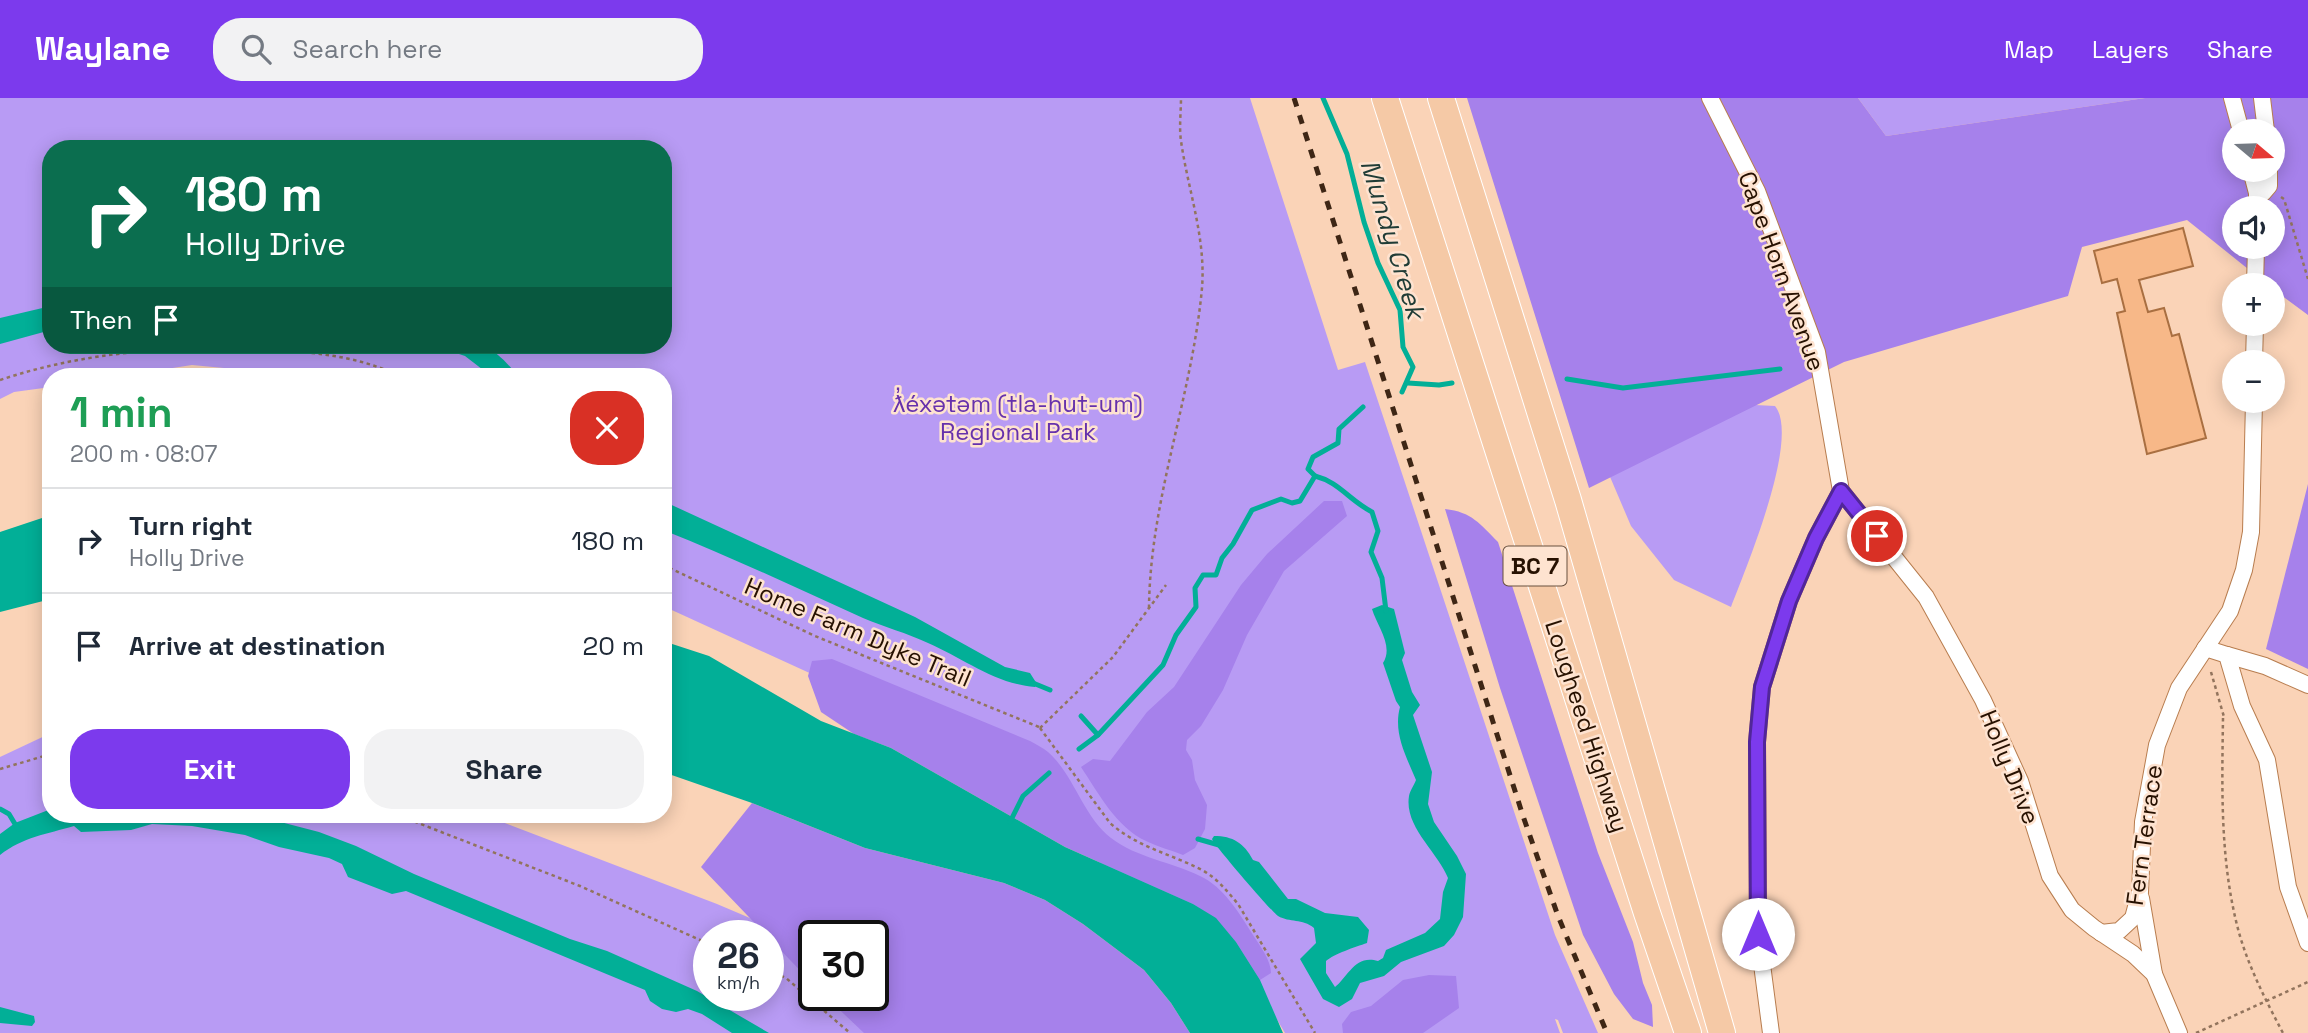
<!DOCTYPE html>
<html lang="en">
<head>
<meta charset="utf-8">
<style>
  body { margin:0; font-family:"Space Grotesk",sans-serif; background:#f2f2f3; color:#1f2937; height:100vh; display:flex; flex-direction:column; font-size:26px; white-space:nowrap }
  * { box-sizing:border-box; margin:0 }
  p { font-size:23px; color:#747a83 }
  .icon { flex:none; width:38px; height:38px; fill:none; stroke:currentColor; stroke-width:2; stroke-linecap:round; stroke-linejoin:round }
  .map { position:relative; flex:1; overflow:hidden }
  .panel { position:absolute; left:42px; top:270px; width:630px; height:455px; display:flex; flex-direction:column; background:#fff; border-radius:28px; box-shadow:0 4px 18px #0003 }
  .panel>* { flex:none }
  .top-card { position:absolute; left:42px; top:42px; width:630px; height:214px; border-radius:28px; box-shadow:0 4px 18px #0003; background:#0b6e4f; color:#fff; overflow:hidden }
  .needle { width:46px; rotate:109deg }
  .buttons { position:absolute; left:2222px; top:21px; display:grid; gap:14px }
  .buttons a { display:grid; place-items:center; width:63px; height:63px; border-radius:50%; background:#fff; box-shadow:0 4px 18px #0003; font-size:35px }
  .speed { position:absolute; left:693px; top:822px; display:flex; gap:14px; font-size:35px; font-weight:700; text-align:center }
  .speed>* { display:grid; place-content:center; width:91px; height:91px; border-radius:50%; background:#fff; box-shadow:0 4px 18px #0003; line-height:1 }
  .speed small { font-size:18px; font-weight:400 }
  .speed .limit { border:4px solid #111; border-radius:10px; background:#fff; color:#111 }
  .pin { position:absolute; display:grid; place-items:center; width:60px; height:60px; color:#fff; margin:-30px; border:4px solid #fff; border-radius:50%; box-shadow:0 2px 7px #0007 }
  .me { position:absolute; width:77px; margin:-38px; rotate:0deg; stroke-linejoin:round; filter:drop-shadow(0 0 5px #0008) }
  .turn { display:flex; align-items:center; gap:24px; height:147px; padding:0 28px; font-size:32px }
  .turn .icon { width:91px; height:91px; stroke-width:2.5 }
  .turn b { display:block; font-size:49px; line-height:60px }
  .then { display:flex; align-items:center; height:66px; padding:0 28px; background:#0003; gap:14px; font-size:26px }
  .round { display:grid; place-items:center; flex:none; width:74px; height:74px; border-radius:28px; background:#f2f2f3 }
  .summary { display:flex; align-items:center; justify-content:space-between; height:119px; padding:0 28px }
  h1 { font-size:42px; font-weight:800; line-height:52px; color:#1e9e55 }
  .cta { display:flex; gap:14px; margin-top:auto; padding:14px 28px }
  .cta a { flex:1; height:80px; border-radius:28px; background:#7c3aed; color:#fff; font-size:28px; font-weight:800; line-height:80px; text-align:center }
  .cta a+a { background:#f2f2f3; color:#1f2937 }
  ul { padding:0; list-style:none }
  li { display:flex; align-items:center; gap:21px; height:105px; padding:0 28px; border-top:2px solid #e0e1e3 }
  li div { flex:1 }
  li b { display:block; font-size:26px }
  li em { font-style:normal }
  header { display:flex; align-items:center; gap:42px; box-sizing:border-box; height:98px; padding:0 35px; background:#7c3aed; color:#fff }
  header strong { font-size:33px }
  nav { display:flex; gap:38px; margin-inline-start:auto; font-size:24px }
  .search { width:490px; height:63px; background:#f2f2f3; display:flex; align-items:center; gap:18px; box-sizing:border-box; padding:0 24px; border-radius:28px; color:#747a83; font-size:26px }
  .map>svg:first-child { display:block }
  .green { fill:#b89bf4; fill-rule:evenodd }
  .forest { fill:#a681eb; fill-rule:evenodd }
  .water { fill:#02af97 }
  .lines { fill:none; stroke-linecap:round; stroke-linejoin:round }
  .stream { stroke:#02af97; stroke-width:5 }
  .building { fill:#f7b888; stroke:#a96f41; stroke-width:2 }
  .street-casing { stroke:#b87d4f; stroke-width:18 }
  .primary-casing { stroke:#fff; stroke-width:28 }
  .path { stroke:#92745d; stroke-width:2.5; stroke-dasharray:3.5 3.5; stroke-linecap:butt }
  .street { stroke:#fff; stroke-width:16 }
  .primary { stroke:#f5c9a6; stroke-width:26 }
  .rail { stroke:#3e2615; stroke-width:5; stroke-dasharray:9 9; stroke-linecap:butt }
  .route-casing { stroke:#51269a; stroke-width:18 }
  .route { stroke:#7c3aed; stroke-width:12 }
  .labels { text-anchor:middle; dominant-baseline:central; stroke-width:5; stroke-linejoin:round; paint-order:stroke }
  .shield { fill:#fee3d0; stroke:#68503f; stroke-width:2 }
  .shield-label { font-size:23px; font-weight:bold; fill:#271101 }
  .street-label { font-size:24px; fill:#271101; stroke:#fee3d0 }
  .park-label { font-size:24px; fill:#6631ac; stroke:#fee3d0 }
  .water-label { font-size:26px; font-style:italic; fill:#203c36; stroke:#fee3d0 }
</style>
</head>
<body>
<header>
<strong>Waylane</strong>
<div class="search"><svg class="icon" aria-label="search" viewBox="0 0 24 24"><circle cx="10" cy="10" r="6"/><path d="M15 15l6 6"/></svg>Search here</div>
<nav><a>Map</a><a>Layers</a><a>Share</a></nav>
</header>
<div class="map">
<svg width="2308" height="935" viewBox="0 0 2308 935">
  <rect width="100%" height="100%" fill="#fad3b7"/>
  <g class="green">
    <path d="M 0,0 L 1250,0 L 1338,272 L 1365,264 L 1555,837 L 1598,935 L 1563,935 L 1558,922 L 1555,921 L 1560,935 L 1285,935 L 1264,900 L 1088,755 L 1026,674 L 663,508 L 663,278 L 309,278 L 192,267 L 121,278 L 51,278 L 51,289 L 14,294 L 0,301 ZM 51,51 L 663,51 L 663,247 L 51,247 Z"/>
    <path d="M 1858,0 L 2145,0 L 1886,38 Z"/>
    <path d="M 1735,306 L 1775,308 C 1801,340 1745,472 1731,509 L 1674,482 L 1631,428 L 1605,367 Z"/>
    <path d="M 51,635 L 51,716 L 481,716 L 717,806 L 783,834 L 814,859 L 814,898 L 862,898 L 903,935 L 0,935 L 0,659 ZM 709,838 L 768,838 L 768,898 L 709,898 Z"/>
  </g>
  <g class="forest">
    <path d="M 1467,0 L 1858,0 L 1886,38 L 2145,0 L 2308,0 L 2308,217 L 2273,191 L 2273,187 L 2268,187 L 2187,122 L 2082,149 L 2068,198 L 1844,264 L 1589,390 ZM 2235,33 L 2273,33 L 2273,72 L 2235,72 ZM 2235,110 L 2273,110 L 2273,149 L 2235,149 Z"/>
    <path d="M 2308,386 L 2308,571 L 2266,551 Z"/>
    <path d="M 1324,403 L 1342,403 L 1347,418 L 1284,473 L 1247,537 L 1223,592 L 1201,628 L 1187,642 L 1186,652 L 1192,662 L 1195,682 L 1207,707 L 1205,731 L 1195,750 L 1183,757 C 1171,752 1158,749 1146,743 C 1116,729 1099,696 1081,669 L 1093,661 L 1110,663 L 1147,614 L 1174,589 L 1241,487 L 1267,456 Z"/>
    <path d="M 1445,411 C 1472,414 1480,426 1498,444 L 1598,755 L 1633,844 L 1643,885 L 1652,907 L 1653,929 L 1633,921 L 1614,896 L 1583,837 L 1500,590 Z"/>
    <path d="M 832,561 L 1030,643 C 1036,646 1043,650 1048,654 C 1074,677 1083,718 1111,740 C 1137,760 1172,764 1200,778 C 1224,789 1239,815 1253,837 C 1260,848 1271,862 1271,875 L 1260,882 L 1236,844 L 1216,821 L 1193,806 L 1065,749 L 891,650 L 854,636 L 821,614 L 808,578 L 812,563 Z"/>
    <path d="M 752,705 L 865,750 L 1004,785 L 1045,802 L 1083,826 L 1144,872 L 1171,905 L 1190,935 L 864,935 L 825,898 L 873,898 L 873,838 L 814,838 L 814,887 L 701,769 Z"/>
    <path d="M 1429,877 L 1456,878 L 1459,910 L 1423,935 L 1343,935 L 1342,926 L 1351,914 L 1371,908 L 1403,882 Z"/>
  </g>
  <g class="water">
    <path d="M 51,208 L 51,232 L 0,246 L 0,220 Z"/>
    <path d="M 432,247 C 479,247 486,239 518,278 L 491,278 L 465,258 Z"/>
    <path d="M 663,403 L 915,519 L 1005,569 L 1030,575 L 1037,586 L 1035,589 C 995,586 963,560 928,545 C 907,535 884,529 863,520 C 797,490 731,459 663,432 Z"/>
    <path d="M 51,417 L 51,501 L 0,514 L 0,434 Z"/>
    <path d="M 1382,507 L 1394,511 L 1405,555 L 1402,562 L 1412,594 L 1420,607 L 1413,617 L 1432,674 L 1428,706 L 1434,724 L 1457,758 L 1466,776 L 1463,819 L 1454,837 L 1444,848 L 1401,864 L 1384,878 L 1360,885 L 1352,901 L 1339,909 L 1323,901 L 1300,861 L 1316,845 L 1314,830 C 1302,820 1290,825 1278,818 C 1272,814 1215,748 1212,741 L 1214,738 C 1233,738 1244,745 1253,762 L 1259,764 L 1288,801 L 1296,801 L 1325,815 L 1358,819 L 1369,832 L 1367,845 C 1355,849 1334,856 1326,863 L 1326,875 L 1335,889 C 1348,879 1355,856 1378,863 L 1383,860 L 1386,852 L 1425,835 L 1440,821 L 1443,794 L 1448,780 C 1438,754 1404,729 1409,698 C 1410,693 1414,687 1416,682 C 1406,658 1393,635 1400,609 L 1396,603 L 1383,565 C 1394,548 1377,528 1372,511 Z"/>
    <path d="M 663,543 L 709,558 L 821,623 L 891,650 L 1065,749 L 1193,806 L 1216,820 L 1236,844 L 1260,882 L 1283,935 L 1190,935 L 1171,905 L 1144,872 L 1083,826 L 1045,802 L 1004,785 L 865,750 L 752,705 L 663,674 Z"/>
    <path d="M 51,711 L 51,716 L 229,716 L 269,721 L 319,734 L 356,748 L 414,776 L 570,841 L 607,853 L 697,893 L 769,935 L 732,935 L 702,916 L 688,911 L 676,914 L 662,911 L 650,903 L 645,892 L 406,793 L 392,796 L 348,779 L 342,766 L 329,760 L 279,749 L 245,737 L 192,728 L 152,726 L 131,732 L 81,734 L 74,728 C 47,736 23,739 0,757 L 0,736 L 15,725 Z"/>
    <path d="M 0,909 L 34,918 L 35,924 L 32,928 L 0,925 Z"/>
  </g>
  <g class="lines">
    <g class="stream">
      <path d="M 1323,0 L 1347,56 L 1364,124 L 1378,165 L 1400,212 L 1403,249 L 1413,269 L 1402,294"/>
      <path d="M 1567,281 L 1623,290 L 1780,271"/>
      <path d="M 1408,285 L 1439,287 L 1452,285"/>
      <path d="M 1315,378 C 1339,384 1349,402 1372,414 L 1378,433 L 1371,454 L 1382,480 L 1386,513"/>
      <path d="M 1033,585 L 1050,592"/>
      <path d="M 1081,618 L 1098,637"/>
      <path d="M 1079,651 L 1098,637 L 1163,567 L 1176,537 L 1196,509 L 1195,490 L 1203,477 L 1216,477 L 1222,460 L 1233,446 L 1252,412 L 1281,401 L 1292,405 L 1300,403 L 1315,378 L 1308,371 L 1313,359 L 1338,345 L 1339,331 L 1363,309"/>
      <path d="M 0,711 L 9,716 L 18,731"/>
      <path d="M 1010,724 L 1023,698 L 1049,675"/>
      <path d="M 1198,741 L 1219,747"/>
    </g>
  </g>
  <path class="building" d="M 2183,130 L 2193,168 L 2139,182 L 2148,214 L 2164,210 L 2172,238 L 2179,236 L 2206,340 L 2147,356 L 2117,215 L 2125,213 L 2117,181 L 2102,185 L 2094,153 Z"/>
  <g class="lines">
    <defs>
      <g id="street">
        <path d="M 1710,0 L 1757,93 L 1817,254 L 1841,393 L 1926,499 L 1983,602 L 2020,683 L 2050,778 L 2072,812 L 2094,830 L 2133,856 L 2154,876 L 2179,935"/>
        <path d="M 2232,0 L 2241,33"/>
        <path d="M 2262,0 L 2266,33"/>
        <path d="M 2251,72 L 2257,95 L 2257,110"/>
        <path d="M 2257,95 L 2263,95 L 2269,88 L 2269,72"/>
        <path d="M 2255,187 L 2256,149"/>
        <path d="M 2254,264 L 2255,226"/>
        <path d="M 2205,550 L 2227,557 L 2242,608 L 2267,662 L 2288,789 L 2308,845"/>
        <path d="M 2227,557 L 2265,568 L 2308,587"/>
        <path d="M 2141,800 L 2154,876"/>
        <path d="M 2101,835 L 2119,833 L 2133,820 L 2140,794 L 2143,724 L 2157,647 L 2179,590 L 2230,513 L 2244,472 L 2251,434 L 2254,303"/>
        <path d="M 1771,935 L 1758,836 L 1757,644 L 1762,589 L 1789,503 L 1816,440 L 1841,393"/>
      </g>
      <g id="primary">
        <path d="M 1385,0 L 1647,815 L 1688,935"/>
        <path d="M 1441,0 L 1568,402 L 1722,935"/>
      </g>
    </defs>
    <use href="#street" class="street-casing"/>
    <use href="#primary" class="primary-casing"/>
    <g class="path">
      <path d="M 2281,99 L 2284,101 L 2308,181"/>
      <path d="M 0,282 C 87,253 178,247 269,252 C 313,254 359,258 399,278"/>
      <path d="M 663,467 L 815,538 L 1039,629"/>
      <path d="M 1149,510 C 1150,401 1192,299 1202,190 C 1206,140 1188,92 1181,43 C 1179,29 1181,14 1181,0"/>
      <path d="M 2211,574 L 2224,619"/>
      <path d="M 2223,620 C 2222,689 2220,759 2237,827 C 2246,864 2265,901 2283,935"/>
      <path d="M 1040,630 L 1110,725 C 1137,749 1171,756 1202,772 C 1217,780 1227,793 1238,806 L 1315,935"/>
      <path d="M 1040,630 L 1113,559 L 1166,487"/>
      <path d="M 0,671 L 51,656"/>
      <path d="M 395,716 L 580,788 L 709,846"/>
      <path d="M 768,872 L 786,880 L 850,935"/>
      <path d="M 2196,935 L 2308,884"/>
    </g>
    <use href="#street" class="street"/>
    <use href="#primary" class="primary"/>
    <path class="rail" d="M 1294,0 L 1523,718 L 1558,818 L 1607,935"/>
  </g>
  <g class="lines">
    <defs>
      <path id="route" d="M 1758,836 L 1757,644 L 1762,589 L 1789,503 L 1816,440 L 1841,393 L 1877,438"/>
    </defs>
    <use href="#route" class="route-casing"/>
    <use href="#route" class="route"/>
  </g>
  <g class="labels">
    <rect class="shield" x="1503.5" y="448.5" width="63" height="39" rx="5"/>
    <g class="shield-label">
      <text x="1535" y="468">BC 7</text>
    </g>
    <g class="street-label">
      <text transform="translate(1782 173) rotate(70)">Cape Horn Avenue</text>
      <text transform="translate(858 534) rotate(23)">Home Farm Dyke Trail</text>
      <text transform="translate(1587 628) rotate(72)">Lougheed Highway</text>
      <text transform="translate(2010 669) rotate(68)">Holly Drive</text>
      <text transform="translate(2144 737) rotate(-82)">Fern Terrace</text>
    </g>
    <g class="park-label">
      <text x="1018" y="305">ƛ̓éxətəm (tla-hut-um)<tspan x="1018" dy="28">Regional Park</tspan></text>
    </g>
    <g class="water-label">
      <text transform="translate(1393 141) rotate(73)">Mundy Creek</text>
    </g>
  </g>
</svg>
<div class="buttons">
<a><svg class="needle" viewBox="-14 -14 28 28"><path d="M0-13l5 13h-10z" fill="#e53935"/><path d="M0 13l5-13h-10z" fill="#747a83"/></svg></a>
<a><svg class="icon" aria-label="sound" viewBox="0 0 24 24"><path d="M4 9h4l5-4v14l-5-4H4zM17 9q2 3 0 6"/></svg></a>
<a>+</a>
<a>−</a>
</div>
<div class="speed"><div>26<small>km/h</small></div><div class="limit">30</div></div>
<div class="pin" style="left:1877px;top:438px;background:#d93025"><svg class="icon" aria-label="arrive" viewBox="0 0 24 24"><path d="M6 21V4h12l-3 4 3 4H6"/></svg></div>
<svg class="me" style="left:1758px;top:836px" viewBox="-20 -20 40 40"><circle r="19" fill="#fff"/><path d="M0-13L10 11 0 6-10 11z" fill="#7c3aed"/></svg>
<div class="top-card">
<div class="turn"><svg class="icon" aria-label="right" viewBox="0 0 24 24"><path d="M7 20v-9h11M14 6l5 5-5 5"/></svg><div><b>180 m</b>Holly Drive</div></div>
<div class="then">Then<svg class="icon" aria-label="arrive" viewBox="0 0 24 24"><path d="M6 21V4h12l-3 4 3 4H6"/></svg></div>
</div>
<section class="panel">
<div class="summary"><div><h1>1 min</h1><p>200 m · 08:07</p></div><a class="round" style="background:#d93025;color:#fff"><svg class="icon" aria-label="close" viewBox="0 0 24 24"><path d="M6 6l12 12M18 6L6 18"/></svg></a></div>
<ul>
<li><svg class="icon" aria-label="right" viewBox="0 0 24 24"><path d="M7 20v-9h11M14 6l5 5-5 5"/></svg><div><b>Turn right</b><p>Holly Drive</p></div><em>180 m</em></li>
<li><svg class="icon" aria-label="arrive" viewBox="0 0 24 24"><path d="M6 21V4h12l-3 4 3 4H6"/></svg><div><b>Arrive at destination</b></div><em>20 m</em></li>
</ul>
<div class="cta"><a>Exit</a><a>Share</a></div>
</section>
</div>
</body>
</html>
